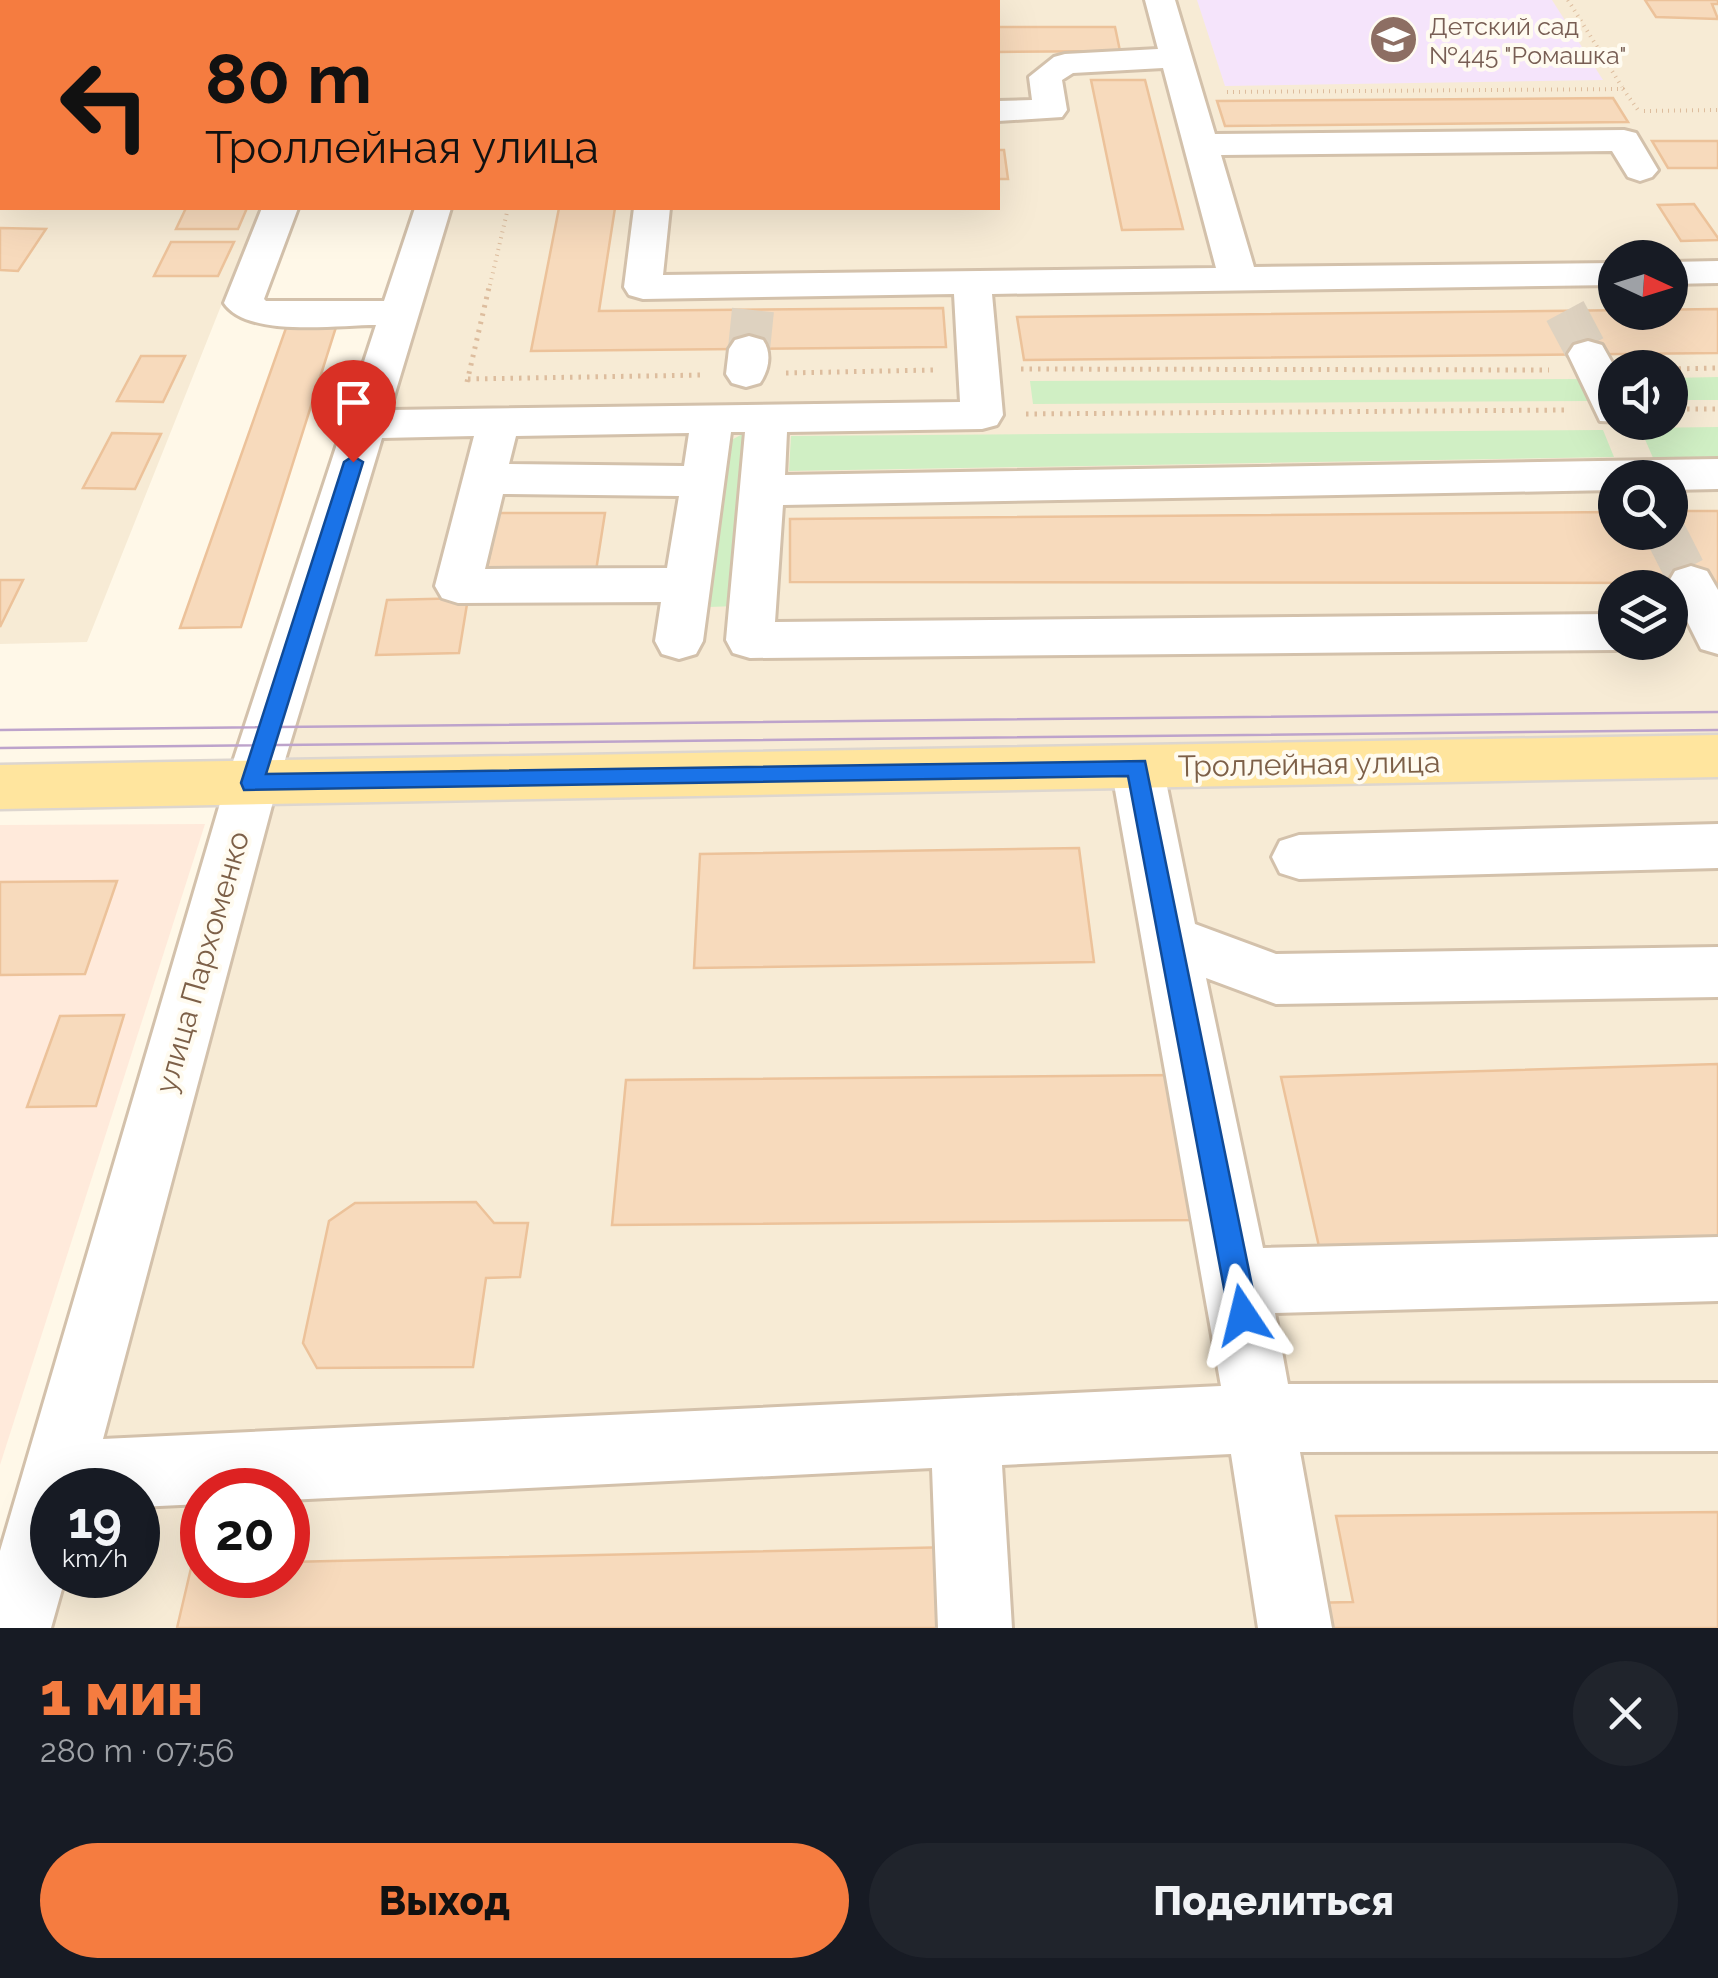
<!DOCTYPE html>
<html lang="ru">
<head>
<meta charset="utf-8">
<style>
  body { margin:0; font-family:Raleway,sans-serif; background:#20242c; color:#f1f3f6; height:100vh; display:flex; flex-direction:column; font-size:38px; white-space:nowrap }
  * { box-sizing:border-box; margin:0 }
  p { font-size:32px; color:#9ea1a6 }
  .icon { flex:none; width:55px; height:55px; fill:none; stroke:currentColor; stroke-width:2; stroke-linecap:round; stroke-linejoin:round }
  .map { position:relative; height:1628px; overflow:hidden }
  .side { display:flex; flex-direction:column; background:#171b24; flex:1 }
  .side>* { flex:none }
  .banner { position:absolute; left:0px; top:0px; width:1000px; height:210px; box-shadow:0 10px 40px #0002; background:#f57c40; color:#111; overflow:hidden }
  .needle { width:65px; rotate:94deg }
  .tools { position:absolute; left:1598px; top:240px; display:grid; gap:20px }
  .tools a { display:grid; place-items:center; width:90px; height:90px; border-radius:50%; background:#171b24; box-shadow:0 10px 40px #0002; font-size:50px }
  .speed { position:absolute; left:30px; top:1468px; display:flex; gap:20px; font-size:50px; font-weight:700; text-align:center }
  .speed>* { display:grid; place-content:center; width:130px; height:130px; border-radius:50%; background:#171b24; box-shadow:0 10px 40px #0002; line-height:1 }
  .speed small { font-size:25px; font-weight:400 }
  .speed .limit { border:15px solid #d22; background:#fff; color:#111 }
  .pin { position:absolute; display:grid; place-items:center; width:85px; height:85px; color:#fff; margin:-102px -42px; border-radius:50% 50% 50% 0; rotate:-45deg; box-shadow:0 0 10px #0007 }
  .pin .icon { rotate:45deg }
  .me { position:absolute; width:110px; margin:-55px; rotate:350deg; stroke-linejoin:round; filter:drop-shadow(0 0 8px #0008) }
  .turn { display:flex; align-items:center; gap:35px; height:210px; padding:0 40px; font-size:45px }
  .turn .icon { width:130px; height:130px; stroke-width:2.5 }
  .turn b { display:block; font-size:70px; line-height:85px }
  .round { display:grid; place-items:center; flex:none; width:105px; height:105px; border-radius:52px; background:#20242c }
  .summary { display:flex; align-items:center; justify-content:space-between; height:170px; padding:0 40px }
  h1 { font-size:60px; font-weight:800; line-height:75px; color:#f57c40 }
  .button { display:flex; gap:20px; margin-top:auto; padding:20px 40px }
  .button a { flex:1; height:115px; border-radius:60px; background:#f57c40; color:#111; font-size:40px; font-weight:800; line-height:115px; text-align:center }
  .button a+a { background:#20242c; color:#f1f3f6 }
  .map>svg:first-child { display:block }
  .residential { fill:#f7ebd5; fill-rule:evenodd }
  .commercial { fill:#ffeadb }
  .education { fill:#f5e4fb }
  .green { fill:#d0efc4 }
  .building { fill:#f7dabc; stroke:#ecc29a; stroke-width:2.5 }
  .lines { fill:none; stroke-linecap:round; stroke-linejoin:round }
  .minor-tunnel { stroke:#ded2c0; stroke-width:42; stroke-dasharray:42 21; stroke-linecap:butt }
  .minor-casing { stroke:#d3c1ab; stroke-width:6 }
  .major-casing { stroke:#ddd6cf; stroke-width:5 }
  .path-far1 { stroke:#ddbd9e; stroke-width:4; stroke-dasharray:1 5; stroke-linecap:butt }
  .path { stroke:#ddbd9e; stroke-width:5; stroke-dasharray:2.5 6; stroke-linecap:butt }
  .minor { fill:#fff; fill-rule:evenodd }
  .major { fill:#ffe59e; fill-rule:evenodd }
  .tram { stroke:#bda3cb; stroke-width:2.5 }
  .route { fill:#1a73e8; stroke:#114b97; stroke-width:2.5 }
  .labels { text-anchor:middle; dominant-baseline:central; stroke-width:8; stroke-linejoin:round; paint-order:stroke }
  .far-education-label { font-size:25px; fill:#785e54; stroke:#fffbf0; text-anchor:start }
  .street-label { font-size:30px; fill:#7d6048; stroke:#fffbf0 }
</style>
</head>
<body>
<div class="map">
<svg width="1718" height="1628" viewBox="0 0 1718 1628">
  <rect width="100%" height="100%" fill="#fff8e8"/>
  <g class="residential">
    <path d="M 0,0 L 343,0 L 2,2 L 2,208 L 260,208 L 87,642 L 0,644 Z"/>
    <path d="M 499,0 L 1718,0 L 1718,1628 L 14,1628 L 52,1496 L 52,1575 L 138,1575 L 138,1490 L 54,1490 L 252,783 L 433,208 L 998,208 L 998,2 ZM 1615,258 L 1670,258 L 1670,312 L 1615,312 ZM 1615,368 L 1670,368 L 1670,422 L 1615,422 ZM 1615,478 L 1670,478 L 1670,532 L 1615,532 ZM 1615,588 L 1670,588 L 1670,642 L 1615,642 ZM 202,1490 L 288,1490 L 288,1575 L 202,1575 Z"/>
  </g>
  <path class="commercial" d="M 205,824 L 0,1465 L 0,825 Z"/>
  <path class="education" d="M 1197,0 L 1552,0 L 1603,80 L 1225,86 Z"/>
  <g class="green">
    <path d="M 1718,377 L 1718,400 L 1670,400 L 1670,378 Z"/>
    <path d="M 1583,379 L 1593,401 L 1033,404 L 1030,381 Z"/>
    <path d="M 1718,427 L 1718,460 L 1654,460 L 1640,428 Z"/>
    <path d="M 750,430 L 737,606 L 709,607 L 724,444 Z"/>
    <path d="M 1603,430 L 1614,457 L 789,471 L 791,436 Z"/>
  </g>
  <g class="building">
    <path d="M 1645,0 L 1718,0 L 1718,4 L 1712,4 L 1718,19 L 1656,17 Z"/>
    <path d="M 998,27 L 1115,27 L 1120,51 L 998,52 Z"/>
    <path d="M 1091,80 L 1145,80 L 1183,229 L 1122,230 Z"/>
    <path d="M 1613,98 L 1628,122 L 1225,126 L 1217,101 Z"/>
    <path d="M 1652,141 L 1718,141 L 1718,168 L 1668,168 Z"/>
    <path d="M 998,150 L 1004,150 L 1008,179 L 998,179 Z"/>
    <path d="M 1694,204 L 1718,238 L 1718,240 L 1681,241 L 1658,205 Z"/>
    <path d="M 186,208 L 247,208 L 238,229 L 176,229 Z"/>
    <path d="M 559,208 L 615,208 L 599,311 L 943,308 L 946,347 L 531,351 Z"/>
    <path d="M 0,228 L 46,229 L 18,271 L 0,270 Z"/>
    <path d="M 171,242 L 234,242 L 218,276 L 154,276 Z"/>
    <path d="M 1718,309 L 1718,353 L 1024,360 L 1017,317 Z"/>
    <path d="M 336,327 L 241,627 L 180,628 L 286,328 Z"/>
    <path d="M 141,356 L 185,356 L 163,402 L 117,401 Z"/>
    <path d="M 112,433 L 161,434 L 135,489 L 83,488 Z"/>
    <path d="M 1670,511 L 1718,511 L 1718,583 L 790,582 L 790,519 L 1615,512 L 1615,532 L 1670,532 Z"/>
    <path d="M 499,513 L 605,513 L 595,577 L 485,577 Z"/>
    <path d="M 0,580 L 23,580 L 0,627 Z"/>
    <path d="M 468,598 L 459,653 L 376,655 L 387,600 Z"/>
    <path d="M 1079,848 L 1094,962 L 694,968 L 700,854 Z"/>
    <path d="M 117,881 L 85,974 L 0,975 L 0,882 Z"/>
    <path d="M 124,1015 L 96,1106 L 27,1107 L 60,1016 Z"/>
    <path d="M 1718,1064 L 1718,1237 L 1320,1251 L 1281,1077 Z"/>
    <path d="M 1176,1075 L 1198,1220 L 612,1225 L 626,1080 Z"/>
    <path d="M 476,1202 L 494,1223 L 528,1223 L 520,1277 L 486,1278 L 473,1367 L 317,1368 L 303,1343 L 329,1221 L 355,1203 Z"/>
    <path d="M 1718,1512 L 1718,1628 L 1313,1628 L 1308,1603 L 1353,1602 L 1336,1516 Z"/>
    <path d="M 954,1547 L 958,1628 L 177,1628 L 192,1564 L 202,1564 L 202,1575 L 288,1575 L 288,1562 Z"/>
  </g>
  <g class="lines">
    <g class="minor-tunnel">
      <path d="M 1565,311 L 1588,354"/>
      <path d="M 749,349 L 753,310"/>
      <path d="M 1665,532 L 1691,583"/>
    </g>
    <defs>
      <g id="minor">
        <rect x="661" y="0" width="30" height="2"/>
        <path d="M 1145,0 L 1175,0 L 1215,134 L 1624,130 L 1636,133 L 1658,170 L 1652,177 L 1640,181 L 1628,177 L 1612,151 L 1221,155 L 1254,267 L 1615,263 L 1615,285 L 992,294 L 1003,415 L 997,425 L 982,429 L 787,432 L 785,475 L 1718,459 L 1718,489 L 1670,490 L 1670,478 L 1615,478 L 1615,490 L 783,505 L 775,622 L 1615,614 L 1615,642 L 1632,645 L 1615,650 L 750,658 L 733,653 L 726,640 L 745,432 L 731,432 L 703,641 L 696,654 L 679,659 L 662,654 L 655,641 L 661,602 L 458,603 L 442,598 L 435,586 L 474,436 L 382,438 L 278,783 L 103,1439 L 1221,1386 L 1111,767 L 1119,753 L 1137,747 L 1155,753 L 1163,767 L 1195,924 L 1276,954 L 1718,947 L 1718,997 L 1276,1004 L 1206,978 L 1263,1248 L 1718,1237 L 1718,1301 L 1275,1313 L 1288,1384 L 1718,1383 L 1718,1451 L 1300,1452 L 1332,1628 L 1258,1628 L 1231,1454 L 1002,1465 L 1012,1628 L 938,1628 L 932,1468 L 288,1500 L 288,1490 L 202,1490 L 202,1504 L 138,1507 L 138,1490 L 52,1490 L 52,1575 L 66,1575 L 51,1628 L 0,1628 L 0,1551 L 226,783 L 376,325 C 337,325 247,338 224,303 L 262,208 L 298,208 L 264,299 L 266,301 L 384,301 L 415,208 L 451,208 L 390,410 L 960,402 L 954,294 L 643,299 L 629,295 L 624,287 L 634,208 L 670,208 L 663,275 L 1216,268 L 1163,68 L 1073,73 L 1062,80 L 1067,110 L 1062,117 L 998,121 L 998,101 L 1032,100 L 1029,77 L 1054,57 L 1065,54 L 1158,49 ZM 689,433 L 684,466 L 509,464 L 516,436 ZM 503,494 L 679,496 L 667,568 L 485,569 Z"/>
        <path d="M 1718,261 L 1718,283 L 1670,284 L 1670,262 Z"/>
        <path d="M 749,336 L 763,340 C 772,353 769,370 760,383 L 746,387 L 732,383 L 726,374 L 729,349 L 735,340 Z"/>
        <path d="M 1588,341 L 1602,345 L 1615,368 L 1615,422 L 1623,422 L 1600,421 L 1568,354 L 1574,345 Z"/>
        <path d="M 1691,566 L 1707,571 L 1718,590 L 1718,654 L 1701,649 L 1668,583 L 1675,571 Z"/>
        <path d="M 1718,824 L 1718,868 L 1299,879 L 1280,873 L 1272,857 L 1280,841 L 1299,835 Z"/>
      </g>
      <path id="major" d="M 1718,735 L 1718,777 L 0,809 L 0,765 Z"/>
    </defs>
    <use href="#minor" class="minor-casing"/>
    <use href="#major" class="major-casing"/>
    <g class="path-far1">
      <path d="M 1568,0 L 1622,87"/>
      <path d="M 1227,92 L 1623,89 L 1638,110"/>
      <path d="M 1644,111 L 1718,110"/>
      <path d="M 490,285 L 508,208"/>
    </g>
    <g class="path">
      <path d="M 1021,369 L 1549,370"/>
      <path d="M 1670,369 L 1718,368"/>
      <path d="M 786,373 L 934,370"/>
      <path d="M 468,379 L 704,375"/>
      <path d="M 467,382 L 490,283"/>
      <path d="M 1670,409 L 1718,409"/>
      <path d="M 1026,414 L 1569,410"/>
    </g>
    <use href="#minor" class="minor"/>
    <use href="#major" class="major"/>
    <g class="tram">
      <path d="M 0,730 L 1718,712"/>
      <path d="M 0,748 L 1718,730"/>
    </g>
  </g>
  <path class="route" d="M 353,456 L 363,462 L 266,774 L 1145,761 L 1258,1315 L 1253,1325 L 1243,1329 L 1233,1325 L 1229,1315 L 1128,776 L 244,790 L 241,783 L 344,462 Z"/>
  <defs>
    <symbol id="school-disc" viewBox="-11 -11 22 22"><circle r="9.5" fill="#8d6e63" stroke="#fffbf0"/><path d="M0-5L7-2L0 1L-7-2ZM-4 1L0 2.5L4 1V4Q0 6-4 4Z" fill="#fff"/></symbol>
  </defs>
  <g fill-rule="evenodd">
    <use href="#school-disc" x="1366" y="12" width="55" height="55"/>
  </g>
  <g class="labels">
    <g class="far-education-label">
      <text x="1429" y="26">Детский сад<tspan x="1429" dy="29">№445 "Ромашка"</tspan></text>
    </g>
    <g class="street-label">
      <text transform="translate(1309 764) rotate(-1)">Троллейная улица</text>
      <text transform="translate(202 962) rotate(-74)">улица Пархоменко</text>
    </g>
  </g>
</svg>
<div class="tools">
<a><svg class="needle" viewBox="-14 -14 28 28"><path d="M0-13l5 13h-10z" fill="#e53935"/><path d="M0 13l5-13h-10z" fill="#9ea1a6"/></svg></a>
<a><svg class="icon" aria-label="sound" viewBox="0 0 24 24"><path d="M4 9h4l5-4v14l-5-4H4zM17 9q2 3 0 6"/></svg></a>
<a><svg class="icon" aria-label="search" viewBox="0 0 24 24"><circle cx="10" cy="10" r="6"/><path d="M15 15l6 6"/></svg></a>
<a><svg class="icon" aria-label="layers" viewBox="0 0 24 24"><path d="M12 4l9 5-9 5-9-5zM3 14l9 5 9-5"/></svg></a>
</div>
<div class="speed"><div>19<small>km/h</small></div><div class="limit">20</div></div>
<div class="pin" style="left:353px;top:462px;background:#d93025"><svg class="icon" aria-label="arrive" viewBox="0 0 24 24"><path d="M6 21V4h12l-3 4 3 4H6"/></svg></div>
<svg class="me" style="left:1243px;top:1315px" viewBox="-20 -20 40 40"><path d="M0-17L14 15 0 8-14 15z" fill="#1a73e8" stroke="#fff" stroke-width="4"/></svg>
<div class="banner">
<div class="turn"><svg class="icon" aria-label="left" viewBox="0 0 24 24"><path d="M17 20v-9H6M10 6l-5 5 5 5"/></svg><div><b>80 m</b>Троллейная улица</div></div>
</div>
</div>
<section class="side">
<div class="summary"><div><h1>1 мин</h1><p>280 m · 07:56</p></div><a class="round"><svg class="icon" aria-label="close" viewBox="0 0 24 24"><path d="M6 6l12 12M18 6L6 18"/></svg></a></div>
<div class="button"><a>Выход</a><a>Поделиться</a></div>
</section>
</body>
</html>
